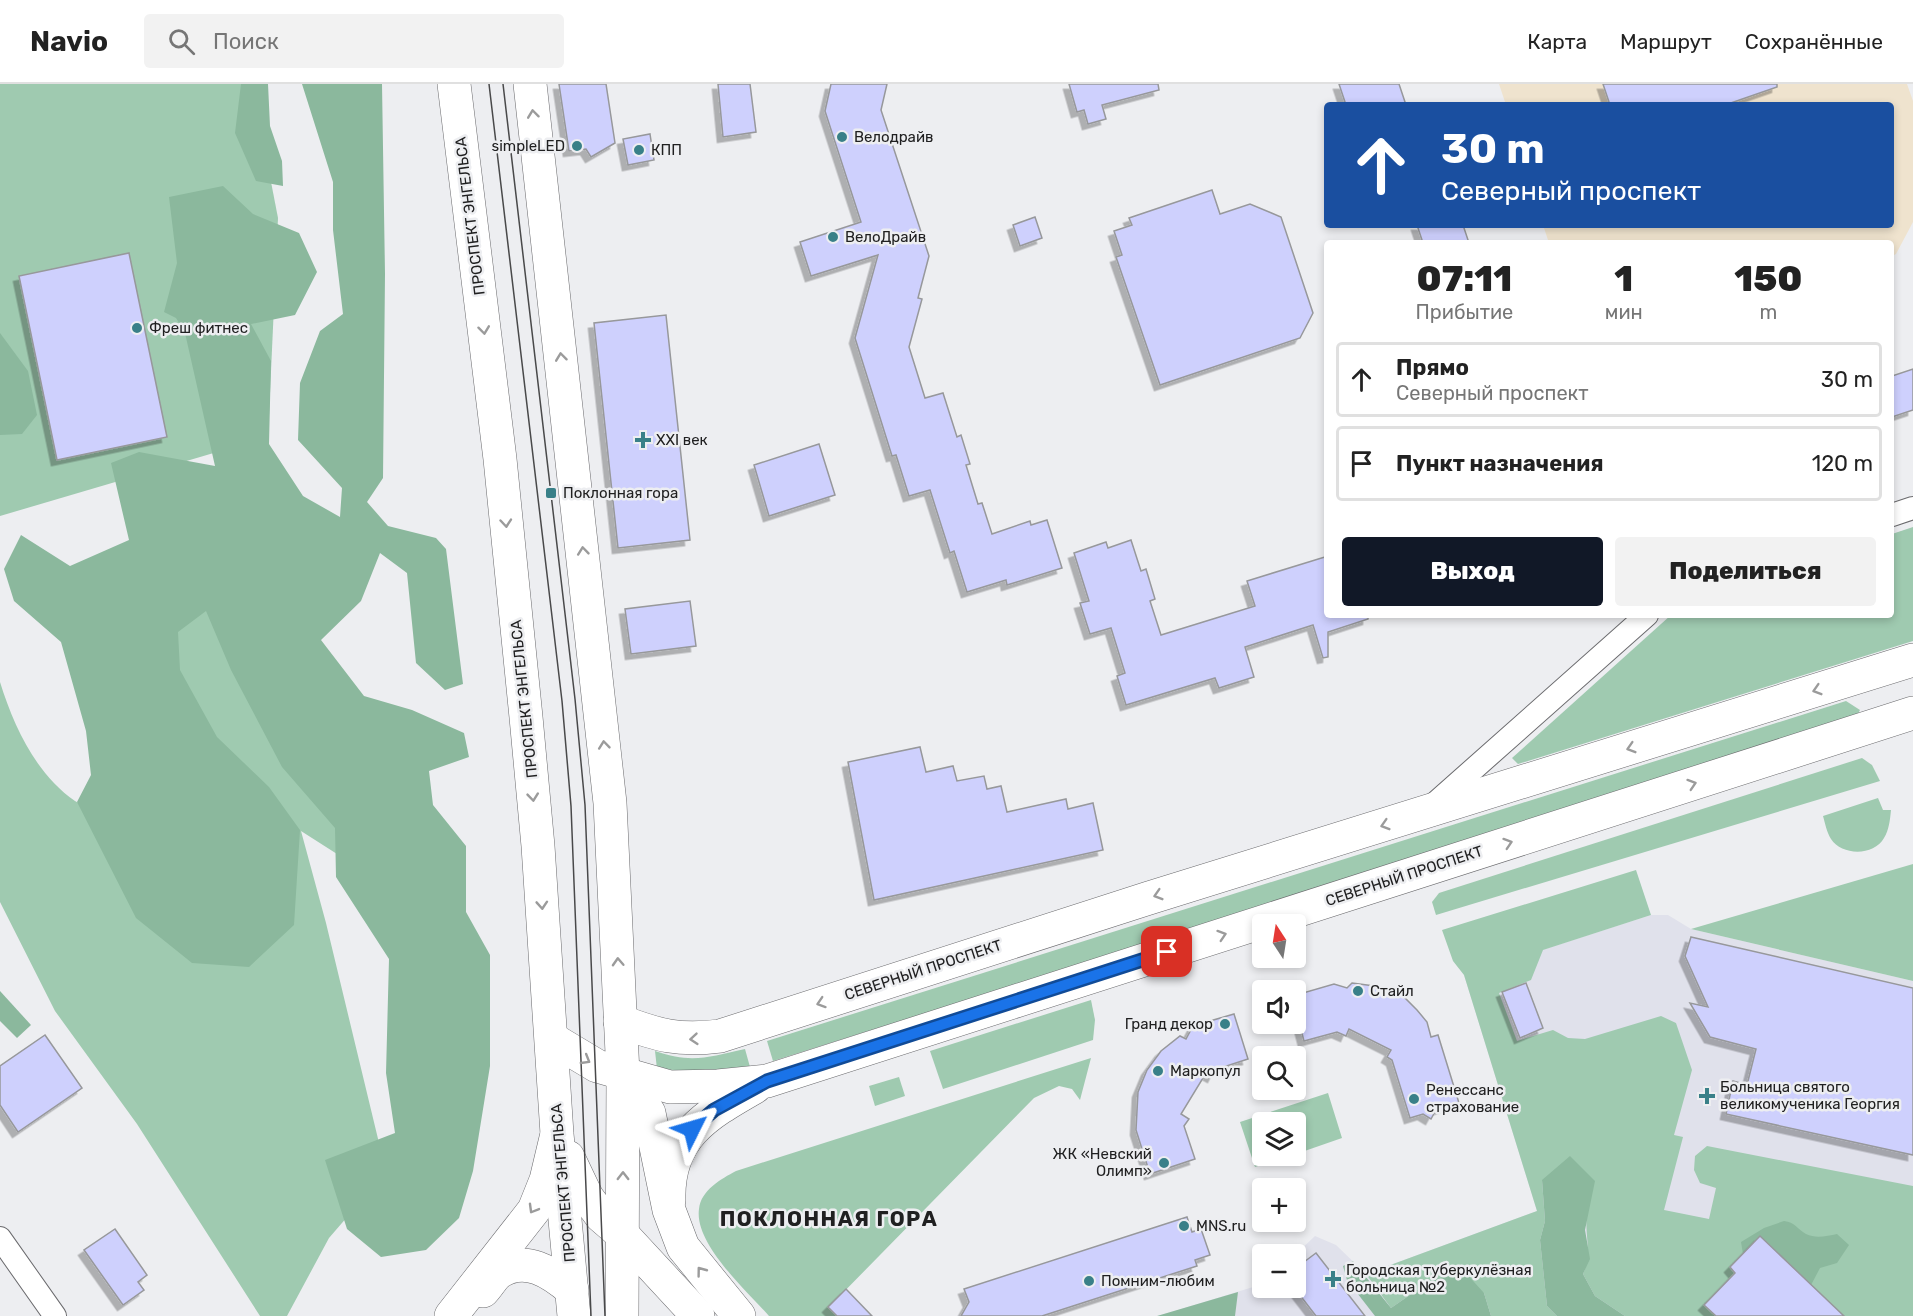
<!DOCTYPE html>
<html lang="ru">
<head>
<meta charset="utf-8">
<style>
  body { margin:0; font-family:Rubik,sans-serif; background:#f2f2f2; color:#222; height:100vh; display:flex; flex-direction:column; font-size:22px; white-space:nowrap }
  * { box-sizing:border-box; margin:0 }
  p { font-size:20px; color:#767676 }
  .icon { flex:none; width:33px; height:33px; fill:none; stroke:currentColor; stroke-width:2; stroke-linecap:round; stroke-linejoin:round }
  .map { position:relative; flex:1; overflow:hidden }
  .sheet { position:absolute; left:1324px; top:156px; width:570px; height:378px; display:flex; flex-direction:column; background:#fff; border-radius:6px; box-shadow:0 3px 9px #0003 }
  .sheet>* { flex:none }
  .banner { position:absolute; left:1324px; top:18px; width:570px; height:126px; border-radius:6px; box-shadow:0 3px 9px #0003; background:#1a4fa0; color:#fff; overflow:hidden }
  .needle { width:39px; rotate:348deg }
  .tools { position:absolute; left:1252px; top:830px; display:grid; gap:12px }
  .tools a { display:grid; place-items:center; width:54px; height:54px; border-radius:6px; background:#fff; box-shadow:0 3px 9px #0003; font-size:30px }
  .pin { position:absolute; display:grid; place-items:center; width:51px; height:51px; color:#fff; margin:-26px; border-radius:12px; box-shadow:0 3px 9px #0006 }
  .me { position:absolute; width:66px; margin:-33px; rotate:50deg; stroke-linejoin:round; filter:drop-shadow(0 0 4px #0008) }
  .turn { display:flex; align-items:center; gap:21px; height:126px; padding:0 18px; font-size:27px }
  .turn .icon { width:78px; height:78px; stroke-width:2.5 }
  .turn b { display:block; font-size:42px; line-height:51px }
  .eta { display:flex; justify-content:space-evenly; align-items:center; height:102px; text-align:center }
  .eta b { font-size:36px; font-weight:800; line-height:42px }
  .action { display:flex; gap:12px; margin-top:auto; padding:12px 18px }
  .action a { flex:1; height:69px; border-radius:6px; background:#111827; color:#fff; font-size:24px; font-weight:800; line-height:69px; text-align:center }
  .action a+a { background:#f2f2f2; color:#222 }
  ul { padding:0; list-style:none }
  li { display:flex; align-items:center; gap:18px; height:75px; margin:0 12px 9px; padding:0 6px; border:3px solid #e0e0e0; border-radius:6px }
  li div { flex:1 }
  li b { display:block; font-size:22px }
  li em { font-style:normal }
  header { display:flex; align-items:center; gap:36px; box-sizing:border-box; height:84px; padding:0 30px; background:#fff; border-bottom:2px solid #e0e0e0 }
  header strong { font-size:28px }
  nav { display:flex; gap:33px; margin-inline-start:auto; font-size:21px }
  .search { width:420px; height:54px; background:#f2f2f2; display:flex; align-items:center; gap:15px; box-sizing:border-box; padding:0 21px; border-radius:6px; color:#767676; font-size:22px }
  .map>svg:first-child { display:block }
  .built { fill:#e0e1eb }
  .education { fill:#efe3ce }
  .green { fill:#9fcab0 }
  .forest { fill:#8bb89d }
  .building { fill:#ced0fd; stroke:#97989b; stroke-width:1.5; filter:url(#shadow) }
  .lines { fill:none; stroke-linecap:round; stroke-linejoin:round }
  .street-casing { stroke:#6a6a6d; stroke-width:24 }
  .secondary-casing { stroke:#6a6a6d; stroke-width:34 }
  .primary-casing { stroke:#6a6a6d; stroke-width:34 }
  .street { stroke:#fff; stroke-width:22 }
  .secondary { stroke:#fff; stroke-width:33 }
  .primary { stroke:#fff; stroke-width:33 }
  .tram { stroke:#49494a; stroke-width:1.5 }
  .oneway { stroke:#9b9b9b }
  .route-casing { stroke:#114b97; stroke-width:15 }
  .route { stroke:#1a73e8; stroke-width:10 }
  .poi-dot { fill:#398088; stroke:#edeef1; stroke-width:2 }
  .labels { text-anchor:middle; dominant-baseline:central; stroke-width:5; stroke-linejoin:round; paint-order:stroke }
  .poi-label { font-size:15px; fill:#202021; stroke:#edeef1; text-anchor:start }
  .street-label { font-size:15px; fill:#202021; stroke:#edeef1 }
  .district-label { font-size:21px; font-weight:bold; letter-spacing:1.5px; fill:#202021; stroke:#edeef1 }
</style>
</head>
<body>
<header>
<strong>Navio</strong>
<div class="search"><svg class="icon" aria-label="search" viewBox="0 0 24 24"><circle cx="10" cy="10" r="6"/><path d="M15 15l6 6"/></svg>Поиск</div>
<nav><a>Карта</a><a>Маршрут</a><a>Сохранённые</a></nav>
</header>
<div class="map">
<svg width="1913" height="1232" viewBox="0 0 1913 1232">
  <defs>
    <filter id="shadow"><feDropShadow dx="-5.5" dy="5.5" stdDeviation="0" flood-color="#0004"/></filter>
  </defs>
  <rect width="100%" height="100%" fill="#edeef1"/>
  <path class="built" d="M 1651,831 L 1668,831 L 1691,845 L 1913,897 L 1913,1232 L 1158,1232 L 1263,1200 L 1263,1203 L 1296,1203 L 1296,1170 L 1315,1152 L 1336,1161 L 1366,1190 L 1537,1127 L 1464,891 Z"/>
  <path class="education" d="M 1499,0 L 1907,0 L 1913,17 L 1913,138 L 1896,170 L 1892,172 L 1892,159 L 1549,159 L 1543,141 L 1892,141 L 1892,21 L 1506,21 Z"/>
  <g class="green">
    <path d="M 0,0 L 252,0 L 278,134 L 268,353 L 0,432 Z"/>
    <path d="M 1913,443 L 1913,557 L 1518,680 L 1512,674 L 1671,531 L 1892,531 L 1892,450 Z"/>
    <path d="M 195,474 L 384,800 L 301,747 L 326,839 L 386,1088 L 329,1154 L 287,1232 L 260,1232 L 137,1040 L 55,927 L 0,818 L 0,598 C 14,643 36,690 75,717 C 86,724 102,727 114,732 L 147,533 Z"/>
    <path d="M 1846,617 L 1860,626 L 1854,637 L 773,977 L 767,957 Z"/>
    <path d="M 1862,674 L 1872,681 L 1880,697 L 1436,831 L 1432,818 L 1439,809 Z"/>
    <path d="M 1878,714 L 1883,726 L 1891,726 C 1890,736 1889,746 1884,754 C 1874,772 1842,772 1831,755 C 1827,749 1825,739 1823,732 Z"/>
    <path d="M 1913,780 L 1913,897 L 1691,845 Z"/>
    <path d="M 1636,786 L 1651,831 L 1543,866 L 1531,896 L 1499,909 L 1517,957 L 1553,946 L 1568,954 L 1585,955 L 1661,932 L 1676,939 L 1692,986 L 1674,1051 L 1683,1053 L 1664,1126 L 1709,1135 L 1716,1104 L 1700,1099 L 1694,1086 L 1695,1072 L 1707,1062 L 1913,1102 L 1913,1232 L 1625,1232 L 1595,1212 L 1583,1190 C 1593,1168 1584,1152 1587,1129 L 1542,1096 L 1545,1137 L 1540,1156 L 1547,1222 L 1557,1232 L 1491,1232 L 1484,1209 L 1430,1197 L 1391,1224 L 1366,1190 L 1537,1127 L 1464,891 L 1453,877 L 1442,846 Z"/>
    <path d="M 1091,916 L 1095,936 L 1093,956 L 943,1005 L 930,967 Z"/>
    <path d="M 745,965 L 750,983 L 709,988 L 657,985 L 655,967 C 692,980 708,973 745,965 Z"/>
    <path d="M 1091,974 L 1080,1016 L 1072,1005 L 1059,1002 L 1034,1014 L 829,1223 L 837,1232 L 769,1232 C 748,1208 694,1160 699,1125 C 701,1106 721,1095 736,1087 Z"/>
    <path d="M 899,993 L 905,1012 L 875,1022 L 869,1002 Z"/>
    <path d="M 1328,1009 L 1342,1054 L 1296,1070 L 1296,1038 L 1263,1038 L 1263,1071 L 1292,1071 L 1255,1083 L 1240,1038 Z"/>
  </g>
  <g class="forest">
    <path d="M 241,0 L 268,0 L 270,42 L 282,77 L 283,102 L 256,97 L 235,49 Z"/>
    <path d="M 302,0 L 382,0 L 385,190 L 383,394 L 367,418 L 388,442 L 436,454 L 446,465 L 463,600 L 445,606 L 416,579 L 407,489 L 380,469 L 361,517 L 321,556 L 364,612 L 412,626 L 464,649 L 469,673 L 429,687 L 433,721 L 466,762 L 466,828 L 490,871 L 490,982 L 473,1087 L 459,1134 L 426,1166 L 381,1173 L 347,1145 L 325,1076 L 395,1049 L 386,989 L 389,875 L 336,793 L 335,744 L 282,683 L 231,586 L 206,527 L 178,548 L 180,586 L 217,653 L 269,703 L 300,746 L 294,841 L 249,883 L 192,879 L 136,834 L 77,718 L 91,691 L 86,647 L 61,558 L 14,517 L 4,485 L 21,451 L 70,482 L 129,456 L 111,379 L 139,368 L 215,382 L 185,249 L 176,234 L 164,228 L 177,179 L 169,113 L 223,102 L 253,130 L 299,149 L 317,188 L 295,231 L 251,240 L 271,277 L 269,360 L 303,412 L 340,433 L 342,404 L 298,356 L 300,299 L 320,247 L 343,230 L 333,146 L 333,98 Z"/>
    <path d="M 0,249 L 28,287 L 37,331 L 22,350 L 0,351 Z"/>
    <path d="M 0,907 L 31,941 L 17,954 L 0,937 Z"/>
    <path d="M 1570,1072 L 1595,1097 L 1585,1146 L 1590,1175 L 1583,1190 L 1595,1212 L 1625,1232 L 1557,1232 L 1547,1222 L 1540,1156 L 1545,1137 L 1542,1096 Z"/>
    <path d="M 1784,1137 C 1795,1138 1797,1145 1806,1150 C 1816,1155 1827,1152 1837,1150 L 1849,1161 L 1837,1179 L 1820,1184 L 1810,1203 L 1744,1176 L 1741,1158 L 1764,1144 Z"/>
    <path d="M 1353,1177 L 1391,1224 L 1430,1197 L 1464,1187 L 1484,1209 L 1491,1232 L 1375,1232 L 1347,1196 L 1343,1182 Z"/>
    <path d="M 1238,1208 L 1235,1232 L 1157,1232 Z"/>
  </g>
  <g class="building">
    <path d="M 559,0 L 606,0 L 615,59 L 591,73 L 586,65 L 569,67 Z"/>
    <path d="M 718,0 L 750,0 L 756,48 L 723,53 Z"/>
    <path d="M 831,0 L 887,0 L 881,26 L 929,172 L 918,214 L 922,215 L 909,263 L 925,314 L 943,309 L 957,353 L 961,351 L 970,380 L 966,381 L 978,420 L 982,419 L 992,450 L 1030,437 L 1031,441 L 1047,436 L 1062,484 L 1007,501 L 1006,496 L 967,508 L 954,467 L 950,469 L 930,406 L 909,412 L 896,371 L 892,372 L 855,254 L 878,171 L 811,192 L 800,158 L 861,138 L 825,27 Z"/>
    <path d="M 1069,0 L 1158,0 L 1159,6 L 1102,21 L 1106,35 L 1088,40 L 1084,26 L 1077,28 Z"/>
    <path d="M 1339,0 L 1399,0 L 1406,21 L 1346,21 Z"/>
    <path d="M 1603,0 L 1777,0 L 1777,3 L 1725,21 L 1610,21 Z"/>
    <path d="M 650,50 L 654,76 L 628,81 L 623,55 Z"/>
    <path d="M 1212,106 L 1220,130 L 1250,120 L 1281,133 L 1313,229 L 1300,254 L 1160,301 L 1116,173 L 1122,171 L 1114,147 L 1132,141 L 1129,134 Z"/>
    <path d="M 1035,133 L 1042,154 L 1020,162 L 1013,141 Z"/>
    <path d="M 1417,141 L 1463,141 L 1469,159 L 1423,159 Z"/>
    <path d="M 129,169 L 167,353 L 57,376 L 19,192 Z"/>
    <path d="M 666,231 L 690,456 L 618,464 L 594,239 Z"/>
    <path d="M 1913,285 L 1913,326 L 1892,333 L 1892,292 Z"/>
    <path d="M 819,360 L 835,411 L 769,432 L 754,381 Z"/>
    <path d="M 1131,456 L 1141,487 L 1146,485 L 1155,515 L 1150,517 L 1161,551 L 1255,522 L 1247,497 L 1328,472 L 1328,531 L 1368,531 L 1368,535 L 1328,548 L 1328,573 L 1323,574 L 1313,541 L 1245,563 L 1254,593 L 1219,604 L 1215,594 L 1126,621 L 1117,592 L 1125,589 L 1111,544 L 1090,550 L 1080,519 L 1089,517 L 1074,469 L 1106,458 L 1108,464 Z"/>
    <path d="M 690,517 L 696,562 L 631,570 L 625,525 Z"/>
    <path d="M 920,663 L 926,688 L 953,682 L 957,697 L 984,692 L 987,705 L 1001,702 L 1007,728 L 1066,715 L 1068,725 L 1093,719 L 1103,766 L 874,816 L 848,678 Z"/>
    <path d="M 1691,853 L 1913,904 L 1913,1071 L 1726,1030 L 1733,997 L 1747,1001 L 1756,965 L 1710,953 L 1690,919 L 1708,923 L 1685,872 Z"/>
    <path d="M 1352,899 L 1382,903 L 1402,911 L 1417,926 L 1427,938 L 1431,953 L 1438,951 L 1459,1019 L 1436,1026 L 1431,1035 L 1423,1030 L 1410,1034 L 1392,976 L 1387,973 L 1391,966 L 1349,945 L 1346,952 L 1337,948 L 1304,957 L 1296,926 L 1296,911 L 1334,900 L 1347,904 Z"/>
    <path d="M 1526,899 L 1543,944 L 1520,954 L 1502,908 Z"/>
    <path d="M 1234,930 L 1248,975 L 1217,985 L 1213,993 L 1206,989 L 1181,1030 L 1189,1035 L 1184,1042 L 1195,1075 L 1150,1090 L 1136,1046 L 1138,1008 L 1147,986 L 1161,967 L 1180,952 L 1186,955 L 1193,942 Z"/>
    <path d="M 45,951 L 82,1004 L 18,1048 L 0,1021 L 0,982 Z"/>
    <path d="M 1187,1133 L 1192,1148 L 1201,1145 L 1210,1171 L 1195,1176 L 1197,1182 L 1042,1232 L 961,1232 L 969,1218 L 964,1205 Z"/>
    <path d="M 115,1145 L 147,1191 L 138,1198 L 144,1206 L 123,1221 L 84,1166 Z"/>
    <path d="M 1760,1152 L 1844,1232 L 1716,1232 L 1704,1221 L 1735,1189 L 1730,1183 Z"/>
    <path d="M 1316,1169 L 1365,1232 L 1316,1232 L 1296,1206 L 1296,1184 Z"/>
    <path d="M 846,1205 L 872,1232 L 837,1232 L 828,1223 Z"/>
  </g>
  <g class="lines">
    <defs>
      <g id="street">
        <path d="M 1892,431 L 1913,424"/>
        <path d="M 1433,721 L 1647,531"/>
        <path d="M 0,1154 L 55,1232"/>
      </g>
      <g id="secondary">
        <path d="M 620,937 C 659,952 679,957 720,952 L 1149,814 L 1913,576"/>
        <path d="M 552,955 L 597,982 L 670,1003 L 718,1002 L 767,997 L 1913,629"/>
        <path d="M 669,1116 C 667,1053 706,1031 755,1003"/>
        <path d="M 483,1207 C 488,1202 493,1193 498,1189 C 525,1170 552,1189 572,1206"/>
        <path d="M 451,1232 L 534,1126 L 546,1096 L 556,1054"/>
      </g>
      <g id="primary">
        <path d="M 454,0 L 500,375 L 526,633 L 538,762 L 557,1050 L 574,1232"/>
        <path d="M 530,0 L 610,719 L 623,990 L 622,1232"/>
        <path d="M 623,990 L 649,1029 L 669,1126 L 683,1163 L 739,1232"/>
        <path d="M 568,1073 L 587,1113 L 601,1132 L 623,1151 L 698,1232"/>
      </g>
    </defs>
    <use href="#street" class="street-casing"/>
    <use href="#secondary" class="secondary-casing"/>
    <use href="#primary" class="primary-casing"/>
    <use href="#street" class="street"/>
    <use href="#secondary" class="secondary"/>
    <use href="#primary" class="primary"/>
    <g class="tram">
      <path d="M 489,0 L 562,617 L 571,722 L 591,1232"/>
      <path d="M 503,0 L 575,615 L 585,721 L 605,1232"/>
    </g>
  </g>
  <defs><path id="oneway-chevron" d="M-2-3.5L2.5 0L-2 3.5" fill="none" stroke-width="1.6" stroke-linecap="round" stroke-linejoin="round" transform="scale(1.5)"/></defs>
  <g class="oneway">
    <use href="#oneway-chevron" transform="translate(533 30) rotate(-97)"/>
    <use href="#oneway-chevron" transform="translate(484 246) rotate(83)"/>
    <use href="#oneway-chevron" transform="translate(561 273) rotate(-97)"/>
    <use href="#oneway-chevron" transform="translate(506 439) rotate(85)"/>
    <use href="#oneway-chevron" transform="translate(583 467) rotate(-96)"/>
    <use href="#oneway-chevron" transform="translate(1817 606) rotate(163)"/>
    <use href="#oneway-chevron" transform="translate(604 661) rotate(-96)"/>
    <use href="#oneway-chevron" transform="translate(1631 664) rotate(163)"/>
    <use href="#oneway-chevron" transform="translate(1692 700) rotate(-18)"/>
    <use href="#oneway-chevron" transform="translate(533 713) rotate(84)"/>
    <use href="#oneway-chevron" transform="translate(1385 741) rotate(163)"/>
    <use href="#oneway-chevron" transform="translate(1508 759) rotate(-18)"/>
    <use href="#oneway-chevron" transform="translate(1158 811) rotate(163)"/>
    <use href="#oneway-chevron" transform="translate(542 821) rotate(86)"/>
    <use href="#oneway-chevron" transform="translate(1222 851) rotate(-18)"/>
    <use href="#oneway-chevron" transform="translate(618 878) rotate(-93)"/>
    <use href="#oneway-chevron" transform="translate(821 919) rotate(162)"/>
    <use href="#oneway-chevron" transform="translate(694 955) rotate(175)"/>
    <use href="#oneway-chevron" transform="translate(586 976) rotate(31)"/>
    <use href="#oneway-chevron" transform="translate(623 1092) rotate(-90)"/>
    <use href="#oneway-chevron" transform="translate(533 1125) rotate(120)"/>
    <use href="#oneway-chevron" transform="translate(701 1187) rotate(-127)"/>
  </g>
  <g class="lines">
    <defs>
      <path id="route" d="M 692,1045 L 714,1026 L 767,997 L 1167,868"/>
    </defs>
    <use href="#route" class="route-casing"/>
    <use href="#route" class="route"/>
  </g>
  <g class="poi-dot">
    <circle cx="842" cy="53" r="6"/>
    <circle cx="577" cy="62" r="6"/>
    <circle cx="639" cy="66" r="6"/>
    <circle cx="833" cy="153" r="6"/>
    <circle cx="137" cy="244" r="6"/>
    <path d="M640 347h6v6h6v6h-6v6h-6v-6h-6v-6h6z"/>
    <rect x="545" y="403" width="12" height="12" rx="3"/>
    <circle cx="1358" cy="907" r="6"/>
    <circle cx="1225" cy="940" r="6"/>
    <circle cx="1158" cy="987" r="6"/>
    <path d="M1704 1003h6v6h6v6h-6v6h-6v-6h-6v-6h6z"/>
    <circle cx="1414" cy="1015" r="6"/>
    <circle cx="1164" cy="1079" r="6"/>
    <circle cx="1184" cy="1142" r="6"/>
    <path d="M1330 1186h6v6h6v6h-6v6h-6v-6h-6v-6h6z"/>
    <circle cx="1089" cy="1197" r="6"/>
  </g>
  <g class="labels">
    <g class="poi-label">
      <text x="854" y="53">Велодрайв</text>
      <text x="565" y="62" text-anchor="end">simpleLED</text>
      <text x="651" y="66">КПП</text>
      <text x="845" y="153">ВелоДрайв</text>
      <text x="149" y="244">Фреш фитнес</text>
      <text x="656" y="356">XXI век</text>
      <text x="563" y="409">Поклонная гора</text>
      <text x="1370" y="907">Стайл</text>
      <text x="1213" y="940" text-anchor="end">Гранд декор</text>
      <text x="1170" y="987">Маркопул</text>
      <text x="1720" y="1003">Больница святого<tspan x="1720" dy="17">великомученика Георгия</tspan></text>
      <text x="1426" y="1006">Ренессанс<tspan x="1426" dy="17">страхование</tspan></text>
      <text x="1152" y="1070" text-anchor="end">ЖК «Невский<tspan x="1152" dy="17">Олимп»</tspan></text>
      <text x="1196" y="1142">MNS.ru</text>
      <text x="1346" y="1186">Городская туберкулёзная<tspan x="1346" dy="17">больница №2</tspan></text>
      <text x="1101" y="1197">Помним-любим</text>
    </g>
    <g class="street-label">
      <text transform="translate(470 132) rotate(-97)">ПРОСПЕКТ ЭНГЕЛЬСА</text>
      <text transform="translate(524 615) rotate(-96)">ПРОСПЕКТ ЭНГЕЛЬСА</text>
      <text transform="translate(1404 792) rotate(-18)">СЕВЕРНЫЙ ПРОСПЕКТ</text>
      <text transform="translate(923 886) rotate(-18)">СЕВЕРНЫЙ ПРОСПЕКТ</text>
      <text transform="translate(563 1099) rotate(-95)">ПРОСПЕКТ ЭНГЕЛЬСА</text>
    </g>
    <g class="district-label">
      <text x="829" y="1134">ПОКЛОННАЯ ГОРА</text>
    </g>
  </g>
</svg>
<div class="tools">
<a><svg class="needle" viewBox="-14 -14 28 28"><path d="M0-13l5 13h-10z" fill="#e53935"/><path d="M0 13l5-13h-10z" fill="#767676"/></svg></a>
<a><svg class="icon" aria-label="sound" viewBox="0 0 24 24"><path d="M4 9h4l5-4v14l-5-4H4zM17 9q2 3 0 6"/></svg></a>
<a><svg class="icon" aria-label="search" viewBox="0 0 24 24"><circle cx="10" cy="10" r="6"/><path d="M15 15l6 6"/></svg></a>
<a><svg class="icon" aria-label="layers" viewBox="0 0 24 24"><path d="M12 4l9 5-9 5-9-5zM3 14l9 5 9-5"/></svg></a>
<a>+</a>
<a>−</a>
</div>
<div class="pin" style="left:1167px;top:868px;background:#d93025"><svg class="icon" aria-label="arrive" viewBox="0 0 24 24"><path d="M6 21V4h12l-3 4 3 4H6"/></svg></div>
<svg class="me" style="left:692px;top:1045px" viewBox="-20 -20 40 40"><path d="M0-17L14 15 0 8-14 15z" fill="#1a73e8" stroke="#fff" stroke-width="4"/></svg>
<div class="banner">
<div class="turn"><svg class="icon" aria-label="ahead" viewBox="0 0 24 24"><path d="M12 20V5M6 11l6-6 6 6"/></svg><div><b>30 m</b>Северный проспект</div></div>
</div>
<section class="sheet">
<div class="eta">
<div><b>07:11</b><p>Прибытие</p></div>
<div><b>1</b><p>мин</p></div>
<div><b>150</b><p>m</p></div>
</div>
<ul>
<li><svg class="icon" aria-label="ahead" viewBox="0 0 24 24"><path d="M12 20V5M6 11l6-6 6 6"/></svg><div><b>Прямо</b><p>Северный проспект</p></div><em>30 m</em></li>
<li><svg class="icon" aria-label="arrive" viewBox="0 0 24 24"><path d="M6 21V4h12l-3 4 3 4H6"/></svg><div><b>Пункт назначения</b></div><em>120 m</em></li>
</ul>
<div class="action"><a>Выход</a><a>Поделиться</a></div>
</section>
</div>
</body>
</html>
